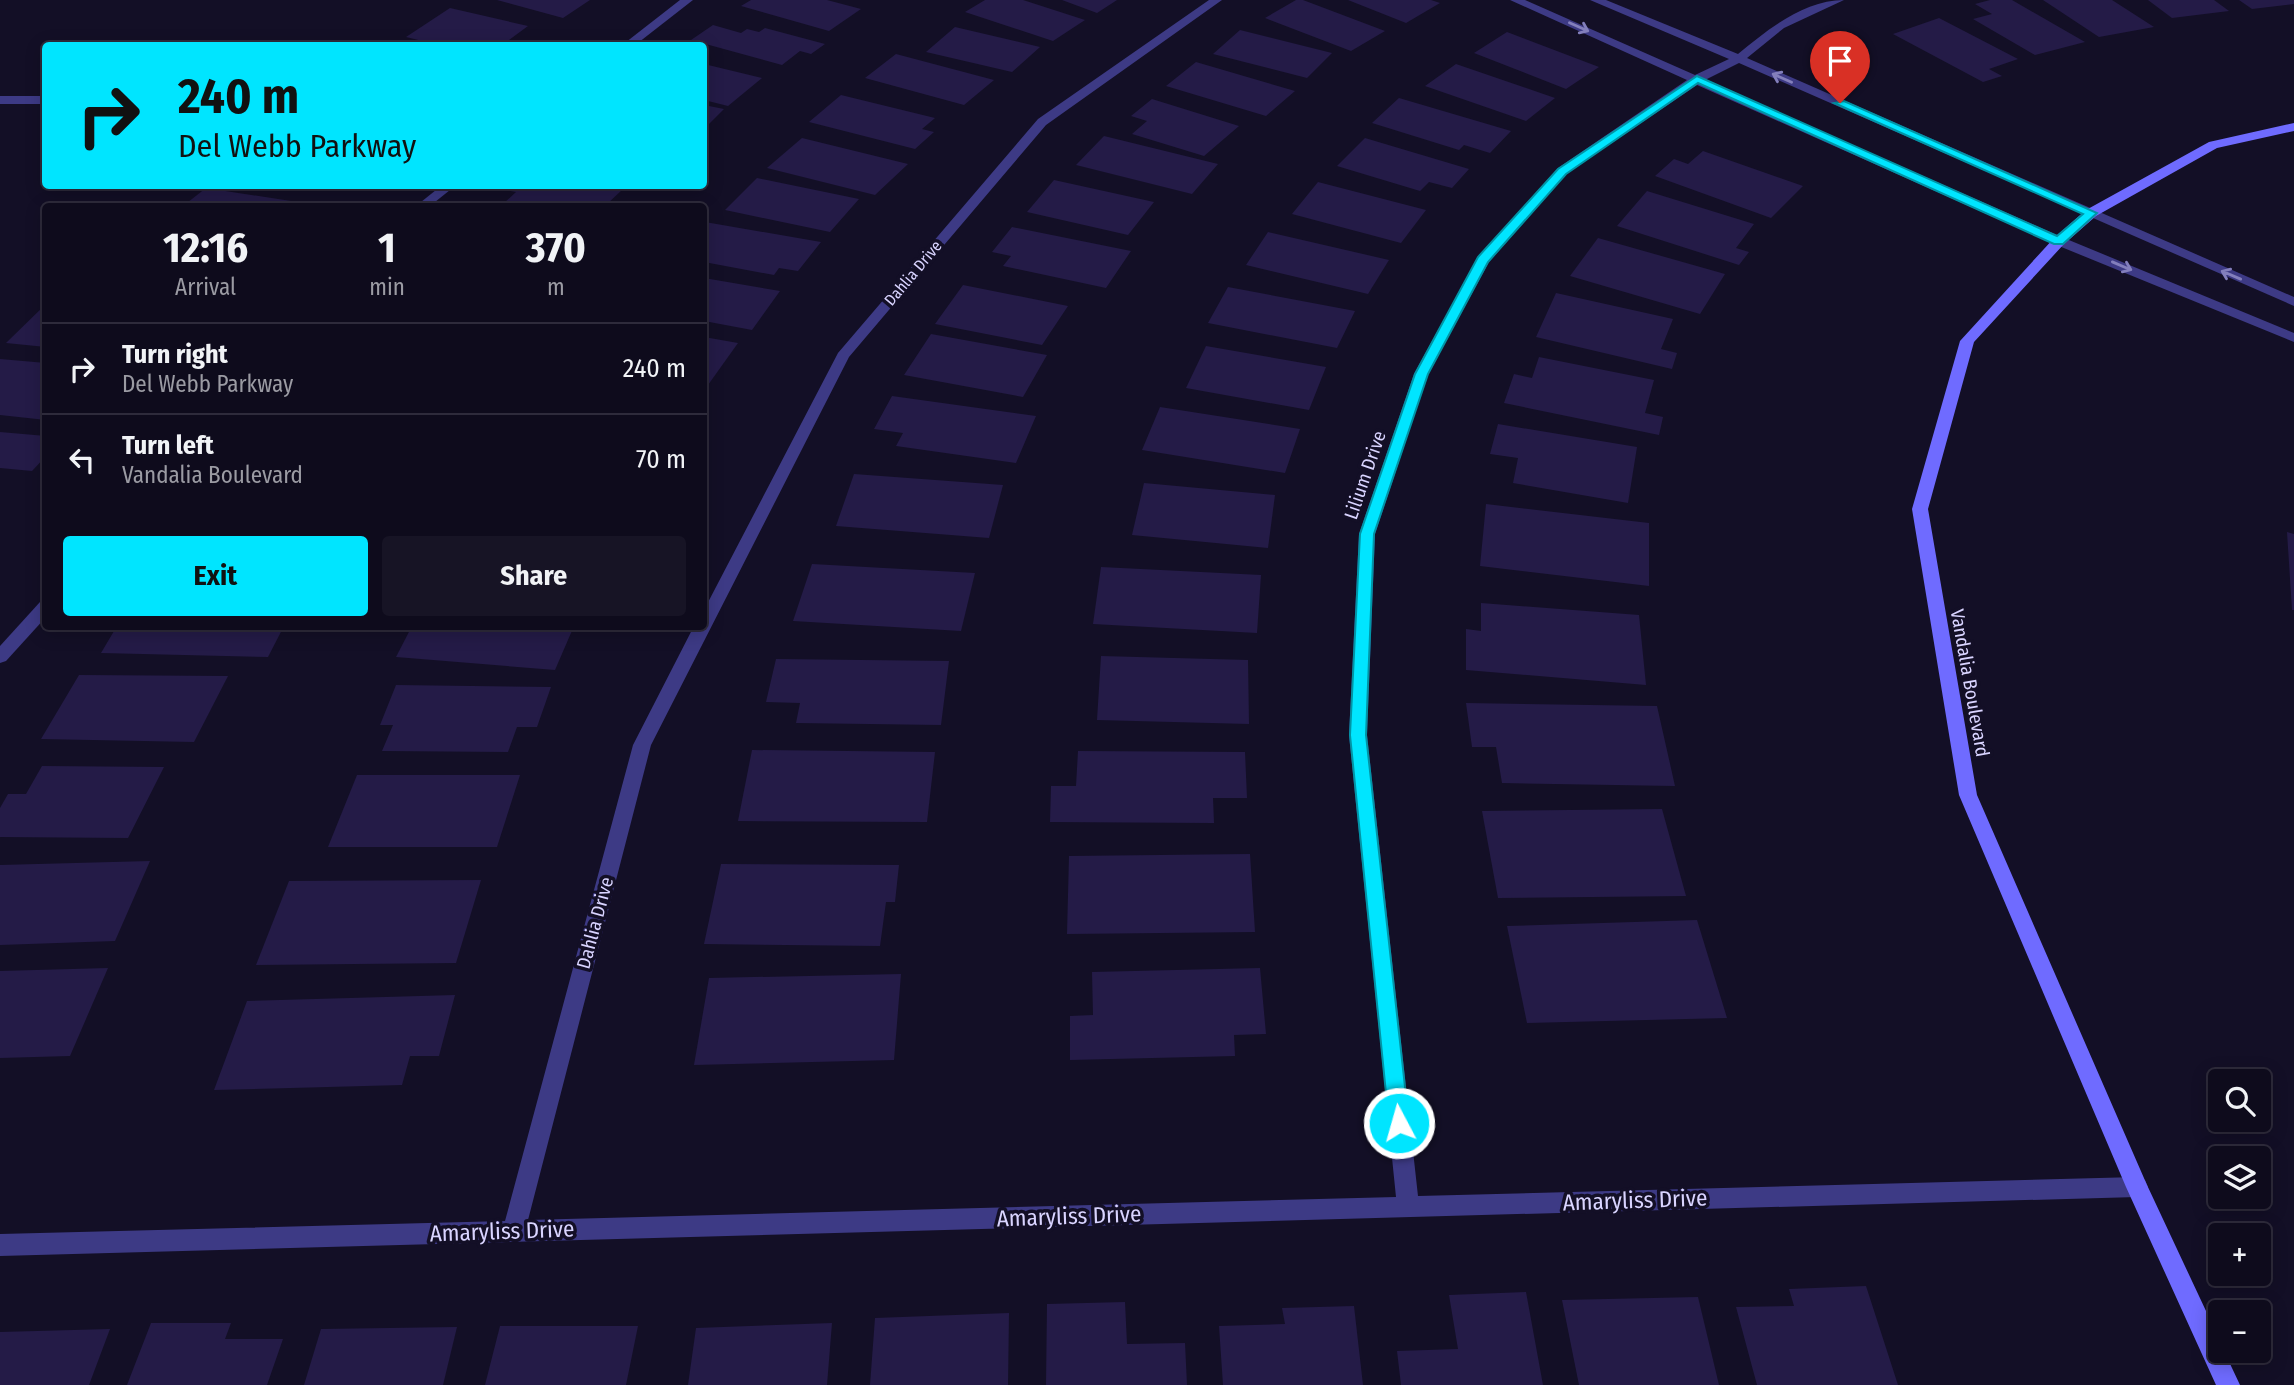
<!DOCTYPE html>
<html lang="en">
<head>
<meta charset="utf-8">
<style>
  body { margin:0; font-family:"Fira Sans Condensed",sans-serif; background:#171425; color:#f1f3f6; height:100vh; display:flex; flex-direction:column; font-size:26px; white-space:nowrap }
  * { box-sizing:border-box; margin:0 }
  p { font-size:23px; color:#9b9ba3 }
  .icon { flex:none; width:38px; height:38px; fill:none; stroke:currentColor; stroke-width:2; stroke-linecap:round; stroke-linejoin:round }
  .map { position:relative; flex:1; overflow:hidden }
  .side { position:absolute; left:42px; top:203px; width:665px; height:427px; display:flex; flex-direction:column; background:#0e0b1c; border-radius:7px; box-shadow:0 4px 18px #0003,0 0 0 2px #2e2b3b }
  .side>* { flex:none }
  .guide { position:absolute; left:42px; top:42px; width:665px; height:147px; border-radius:7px; box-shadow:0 4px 18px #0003,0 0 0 2px #2e2b3b; background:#00e5ff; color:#111; overflow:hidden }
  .buttons { position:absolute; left:2208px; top:1069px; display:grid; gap:14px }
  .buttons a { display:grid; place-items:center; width:63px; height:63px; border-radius:7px; background:#0e0b1c; box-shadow:0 4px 18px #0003,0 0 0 2px #2e2b3b; font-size:35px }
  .pin { position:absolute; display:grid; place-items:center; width:60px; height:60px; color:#fff; margin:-72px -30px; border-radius:50% 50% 50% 0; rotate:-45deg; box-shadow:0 0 7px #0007 }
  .pin .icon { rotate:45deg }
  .me { position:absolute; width:77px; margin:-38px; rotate:354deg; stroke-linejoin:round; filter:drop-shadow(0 0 5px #0008) }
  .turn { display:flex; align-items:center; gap:24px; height:147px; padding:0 21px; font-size:32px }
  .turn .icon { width:91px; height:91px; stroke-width:2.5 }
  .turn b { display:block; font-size:49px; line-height:60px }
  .eta { display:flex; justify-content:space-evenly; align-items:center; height:119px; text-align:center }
  .eta b { font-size:42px; font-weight:700; line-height:49px }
  .action { display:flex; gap:14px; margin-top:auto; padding:14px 21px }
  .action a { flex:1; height:80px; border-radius:7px; background:#00e5ff; color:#111; font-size:28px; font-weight:700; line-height:80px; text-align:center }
  .action a+a { background:#171425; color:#f1f3f6 }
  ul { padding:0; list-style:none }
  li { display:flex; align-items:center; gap:21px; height:91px; padding:0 21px; border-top:2px solid #2e2b3b }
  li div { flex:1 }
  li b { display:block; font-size:26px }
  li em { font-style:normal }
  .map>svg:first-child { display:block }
  .building { fill:#241b47 }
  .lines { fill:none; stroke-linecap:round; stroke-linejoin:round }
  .street { fill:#3d3a85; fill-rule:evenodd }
  .secondary { fill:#6f6bff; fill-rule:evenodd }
  .oneway { stroke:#837fbc }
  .route { fill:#00e5ff; stroke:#0095a6; stroke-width:2 }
  .labels { text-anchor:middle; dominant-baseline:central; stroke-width:7; stroke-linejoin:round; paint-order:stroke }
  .far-street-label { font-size:16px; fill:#d9d4ff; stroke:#130f26 }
  .street-label { font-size:19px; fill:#d9d4ff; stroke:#130f26 }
  .near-street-label { font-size:23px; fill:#d9d4ff; stroke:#130f26 }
</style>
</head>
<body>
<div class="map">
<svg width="2294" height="1385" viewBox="0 0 2294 1385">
  <rect width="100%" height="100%" fill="#130f26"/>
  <g class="building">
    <path d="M 497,0 L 590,0 L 563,18 Z"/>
    <path d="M 751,0 L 827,0 L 861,9 L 829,31 L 741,6 Z"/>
    <path d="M 985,0 L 1023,0 L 1085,20 L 1053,41 L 965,12 Z"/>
    <path d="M 1062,0 L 1117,0 L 1097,13 Z"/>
    <path d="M 1296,0 L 1303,0 L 1385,31 L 1351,51 L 1265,18 Z"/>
    <path d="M 1348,0 L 1431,0 L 1440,3 L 1406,23 Z"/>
    <path d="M 1990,0 L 2012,0 L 2085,42 L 2035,55 L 1973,19 L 1992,14 L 1975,4 Z"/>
    <path d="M 2043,0 L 2112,0 L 2154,27 L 2099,37 Z"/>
    <path d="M 2148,0 L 2214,0 L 2229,11 L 2172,18 Z"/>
    <path d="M 2239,0 L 2294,0 L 2294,4 L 2252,9 Z"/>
    <path d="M 450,8 L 528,26 L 509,40 L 523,43 L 443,46 L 406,37 Z"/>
    <path d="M 1939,18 L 2018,59 L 1989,69 L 2002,76 L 1983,82 L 1893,34 Z"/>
    <path d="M 713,25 L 741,33 L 747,29 L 759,32 L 765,28 L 825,44 L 811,54 L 800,51 L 782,65 L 691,40 Z"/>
    <path d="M 955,27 L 1040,47 L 1012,72 L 926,52 Z"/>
    <path d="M 1240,30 L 1332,53 L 1307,78 L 1213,54 Z"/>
    <path d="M 1507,32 L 1599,67 L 1566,89 L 1474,53 Z"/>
    <path d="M 896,54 L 994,80 L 964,105 L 865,78 Z"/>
    <path d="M 1196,62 L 1295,91 L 1266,116 L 1166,86 Z"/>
    <path d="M 704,64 L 762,78 L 728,106 L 704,100 Z"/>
    <path d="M 1456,64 L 1555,98 L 1526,121 L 1425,86 Z"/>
    <path d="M 841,95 L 935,118 L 922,129 L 934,132 L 915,149 L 809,122 Z"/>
    <path d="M 1399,98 L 1511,131 L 1490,153 L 1464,145 L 1459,150 L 1372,123 Z"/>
    <path d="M 1152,99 L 1239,126 L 1204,156 L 1132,134 L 1147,121 L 1131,116 Z"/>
    <path d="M 704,105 L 724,109 L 704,129 Z"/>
    <path d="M 1104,136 L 1218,164 L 1192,194 L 1076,165 Z"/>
    <path d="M 802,138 L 908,164 L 875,195 L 767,168 Z"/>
    <path d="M 1365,138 L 1469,169 L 1452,188 L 1429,182 L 1420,191 L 1337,166 Z"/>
    <path d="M 1703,151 L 1803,186 L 1771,218 L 1655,176 L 1674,159 L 1688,164 Z"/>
    <path d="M 757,178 L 859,199 L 830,232 L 725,210 Z"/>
    <path d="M 1054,180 L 1154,202 L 1128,235 L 1027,212 Z"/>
    <path d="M 1318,182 L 1426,210 L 1401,243 L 1292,214 Z"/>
    <path d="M 499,186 L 609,186 L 623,189 L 606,205 L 609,206 L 517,206 L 503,204 L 516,192 L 496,188 Z"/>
    <path d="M 206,188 L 304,203 L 300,206 L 183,206 Z"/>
    <path d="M 1647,191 L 1754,224 L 1736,248 L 1749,252 L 1739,265 L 1617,226 Z"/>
    <path d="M 705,222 L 821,242 L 798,271 L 779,268 L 774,275 L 704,262 Z"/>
    <path d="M 1012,227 L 1131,251 L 1106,288 L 1003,266 L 1011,256 L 992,252 Z"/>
    <path d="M 1268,232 L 1389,260 L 1368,294 L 1246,265 Z"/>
    <path d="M 1598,238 L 1725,274 L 1700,314 L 1570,276 Z"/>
    <path d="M 704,278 L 780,291 L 752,330 L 704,321 Z"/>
    <path d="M 963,285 L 1068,306 L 1042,345 L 935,324 Z"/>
    <path d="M 1228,287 L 1355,311 L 1337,348 L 1208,323 Z"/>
    <path d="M 1556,293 L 1673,319 L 1661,349 L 1677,353 L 1672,369 L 1536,337 Z"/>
    <path d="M 46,304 L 46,347 L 6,343 Z"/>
    <path d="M 931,334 L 1047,355 L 1023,397 L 904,375 Z"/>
    <path d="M 704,337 L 738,343 L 708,385 L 704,384 Z"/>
    <path d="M 1206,346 L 1326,367 L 1309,410 L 1186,388 Z"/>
    <path d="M 1539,357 L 1654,380 L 1645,413 L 1663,417 L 1659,435 L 1504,403 L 1514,374 L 1532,378 Z"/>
    <path d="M 0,359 L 46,363 L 46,420 L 0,415 Z"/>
    <path d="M 892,396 L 1036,416 L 1016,463 L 896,446 L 903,433 L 874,429 Z"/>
    <path d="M 1160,407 L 1300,429 L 1285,473 L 1142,450 Z"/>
    <path d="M 1498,424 L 1637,447 L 1628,503 L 1513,483 L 1518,458 L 1490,454 Z"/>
    <path d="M 0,432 L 46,436 L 46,456 L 32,471 L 0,468 Z"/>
    <path d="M 854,474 L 1003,485 L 989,538 L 836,526 Z"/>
    <path d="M 1144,483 L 1275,495 L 1268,548 L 1132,535 Z"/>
    <path d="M 1486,504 L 1649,523 L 1649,586 L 1480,566 Z"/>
    <path d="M 2287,532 L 2294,534 L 2294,610 L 2292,610 Z"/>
    <path d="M 812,564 L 975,573 L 961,631 L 793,621 Z"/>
    <path d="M 1101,567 L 1261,575 L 1257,633 L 1093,624 Z"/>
    <path d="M 1481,603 L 1639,615 L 1646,685 L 1466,670 L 1466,629 L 1481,631 Z"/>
    <path d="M 117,626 L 284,626 L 268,657 L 101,653 Z"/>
    <path d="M 412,626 L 574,626 L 555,670 L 396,657 Z"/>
    <path d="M 1101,656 L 1248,660 L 1249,724 L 1097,720 Z"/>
    <path d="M 776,659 L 949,661 L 941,725 L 796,723 L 800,703 L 766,702 Z"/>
    <path d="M 79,675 L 228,676 L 194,742 L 41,739 Z"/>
    <path d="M 396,685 L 551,687 L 537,727 L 517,727 L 508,752 L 382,751 L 393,725 L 380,725 Z"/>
    <path d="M 1466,703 L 1657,706 L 1675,786 L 1502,783 L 1496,747 L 1472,747 Z"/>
    <path d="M 752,750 L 935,752 L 927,822 L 738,821 Z"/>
    <path d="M 1078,751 L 1245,752 L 1247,798 L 1213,798 L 1214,823 L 1050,822 L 1051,786 L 1076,786 Z"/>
    <path d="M 42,766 L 164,767 L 128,838 L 0,837 L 0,808 L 8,794 L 26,794 Z"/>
    <path d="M 357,775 L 520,775 L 497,847 L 328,847 Z"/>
    <path d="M 1662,809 L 1686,896 L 1498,898 L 1482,811 Z"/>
    <path d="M 1250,854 L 1255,932 L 1067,934 L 1069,856 Z"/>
    <path d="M 150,861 L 115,941 L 0,945 L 0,865 Z"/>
    <path d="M 721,864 L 899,865 L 895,902 L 886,902 L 880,946 L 704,944 Z"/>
    <path d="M 481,880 L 456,963 L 256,965 L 289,881 Z"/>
    <path d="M 1697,920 L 1727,1018 L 1527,1023 L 1507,926 Z"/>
    <path d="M 108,968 L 70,1056 L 0,1058 L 0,971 Z"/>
    <path d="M 1260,968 L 1266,1034 L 1234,1035 L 1235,1056 L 1070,1060 L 1070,1016 L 1093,1015 L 1092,972 Z"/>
    <path d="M 901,974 L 894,1060 L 694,1065 L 709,978 Z"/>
    <path d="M 455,995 L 439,1056 L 410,1056 L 402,1085 L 214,1090 L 247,1001 Z"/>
    <path d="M 1866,1286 L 1898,1385 L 1757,1385 L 1736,1307 L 1794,1306 L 1789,1289 Z"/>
    <path d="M 1526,1292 L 1543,1385 L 1401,1385 L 1397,1351 L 1458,1349 L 1449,1295 Z"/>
    <path d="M 1698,1297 L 1719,1385 L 1579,1385 L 1562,1300 Z"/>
    <path d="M 1125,1302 L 1127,1344 L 1185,1343 L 1187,1385 L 1046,1385 L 1047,1304 Z"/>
    <path d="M 1354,1306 L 1363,1385 L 1223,1385 L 1219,1326 L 1285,1324 L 1282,1308 Z"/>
    <path d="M 1009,1313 L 1008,1385 L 870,1385 L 875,1318 Z"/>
    <path d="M 151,1323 L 231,1323 L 225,1339 L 283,1339 L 267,1385 L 127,1385 Z"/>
    <path d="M 832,1323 L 827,1385 L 688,1385 L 696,1328 Z"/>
    <path d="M 500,1326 L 638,1326 L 626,1385 L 485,1385 Z"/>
    <path d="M 457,1327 L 443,1385 L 304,1385 L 321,1329 Z"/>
    <path d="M 110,1329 L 89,1385 L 0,1385 L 0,1332 Z"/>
  </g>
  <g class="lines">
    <g class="street">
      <path d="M 680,0 L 693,0 L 634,46 L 621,46 Z"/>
      <path d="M 1209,0 L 1222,0 L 1046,125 L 849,357 L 651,745 L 528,1220 L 1396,1197 L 1349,735 L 1359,534 L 1414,374 L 1478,257 L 1558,168 L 1687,80 L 1510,0 L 1525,0 L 1695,75 L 1729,59 L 1590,0 L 1606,0 L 1738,54 C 1767,30 1804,0 1844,0 L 1784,28 L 1747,58 L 2294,297 L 2294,306 L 1739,63 L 1705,80 L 2064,238 L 2294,333 L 2294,342 L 2054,244 L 1697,85 L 1566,174 L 1489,262 L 1428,374 L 1375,534 L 1367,735 L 1418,1196 L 2137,1177 L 2145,1180 L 2148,1187 L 2145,1194 L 2137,1197 L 0,1256 L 0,1234 L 505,1221 L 633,745 L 694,626 L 704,626 L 704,610 L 838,353 L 1038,119 Z"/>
      <rect x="0" y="96" width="46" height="8"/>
      <path d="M 441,186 L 455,186 L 430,206 L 416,206 Z"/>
      <path d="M 46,600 L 46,617 L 6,661 L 0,663 L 0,646 L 40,602 Z"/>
    </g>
    <path class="secondary" d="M 2294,123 L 2294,131 L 2217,148 L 2096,216 L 2064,244 L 1974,342 L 1928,509 L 1977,795 L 2147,1185 L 2221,1343 L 2221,1351 L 2224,1351 L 2240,1385 L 2216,1385 L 2126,1187 L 1959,795 L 1912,509 L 1960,341 L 2054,238 L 2086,210 L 2209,142 Z"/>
  </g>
  <defs><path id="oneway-shaft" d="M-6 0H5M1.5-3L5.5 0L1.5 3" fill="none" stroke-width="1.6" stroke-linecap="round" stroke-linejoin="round" transform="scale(1.75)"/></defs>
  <g class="oneway">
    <use href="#oneway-shaft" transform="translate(1579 27) rotate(24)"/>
    <use href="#oneway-shaft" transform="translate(1782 78) rotate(-156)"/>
    <use href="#oneway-shaft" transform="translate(2122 266) rotate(23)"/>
    <use href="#oneway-shaft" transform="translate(2231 275) rotate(-157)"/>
  </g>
  <path class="route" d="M 1697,76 L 2057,236 L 2083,214 L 1834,103 L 1844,101 L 2097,213 L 2063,244 L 2054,244 L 1698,83 L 1566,174 L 1488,262 L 1428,374 L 1374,534 L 1366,735 L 1409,1123 L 1406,1129 L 1399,1132 L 1392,1129 L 1389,1123 L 1350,735 L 1360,534 L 1415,374 L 1478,257 L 1558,169 Z"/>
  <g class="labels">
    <g class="far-street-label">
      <text transform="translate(913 273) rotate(-50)">Dahlia Drive</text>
    </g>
    <g class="street-label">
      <text transform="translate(1365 475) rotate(-71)">Lilium Drive</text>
      <text transform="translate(1970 683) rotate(80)">Vandalia Boulevard</text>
      <text transform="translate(595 923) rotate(-75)">Dahlia Drive</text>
    </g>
    <g class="near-street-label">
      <text transform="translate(1635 1200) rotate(-2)">Amaryliss Drive</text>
      <text transform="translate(1069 1216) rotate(-2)">Amaryliss Drive</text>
      <text transform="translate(502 1231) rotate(-2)">Amaryliss Drive</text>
    </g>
  </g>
</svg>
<div class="buttons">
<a><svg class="icon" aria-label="search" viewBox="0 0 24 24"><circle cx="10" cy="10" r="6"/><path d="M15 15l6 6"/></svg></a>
<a><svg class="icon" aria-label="layers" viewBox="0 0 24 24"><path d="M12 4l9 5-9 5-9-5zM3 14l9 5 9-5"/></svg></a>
<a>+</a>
<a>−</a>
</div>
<div class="pin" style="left:1840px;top:103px;background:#d93025"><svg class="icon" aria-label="arrive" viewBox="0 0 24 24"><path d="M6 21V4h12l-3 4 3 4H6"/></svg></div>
<svg class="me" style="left:1399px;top:1123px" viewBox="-20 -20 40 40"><circle r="17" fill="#00e5ff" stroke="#fff" stroke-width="3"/><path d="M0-11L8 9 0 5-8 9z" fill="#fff"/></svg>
<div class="guide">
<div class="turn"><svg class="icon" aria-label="right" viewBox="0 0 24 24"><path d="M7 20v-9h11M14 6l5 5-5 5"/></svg><div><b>240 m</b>Del Webb Parkway</div></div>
</div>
<section class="side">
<div class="eta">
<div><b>12:16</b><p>Arrival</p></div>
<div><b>1</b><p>min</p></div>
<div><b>370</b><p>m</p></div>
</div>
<ul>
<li><svg class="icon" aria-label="right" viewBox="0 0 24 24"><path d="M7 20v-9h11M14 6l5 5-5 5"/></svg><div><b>Turn right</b><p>Del Webb Parkway</p></div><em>240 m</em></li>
<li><svg class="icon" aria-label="left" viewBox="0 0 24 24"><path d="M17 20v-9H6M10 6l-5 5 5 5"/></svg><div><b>Turn left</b><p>Vandalia Boulevard</p></div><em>70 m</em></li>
</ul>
<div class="action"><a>Exit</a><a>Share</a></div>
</section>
</div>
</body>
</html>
